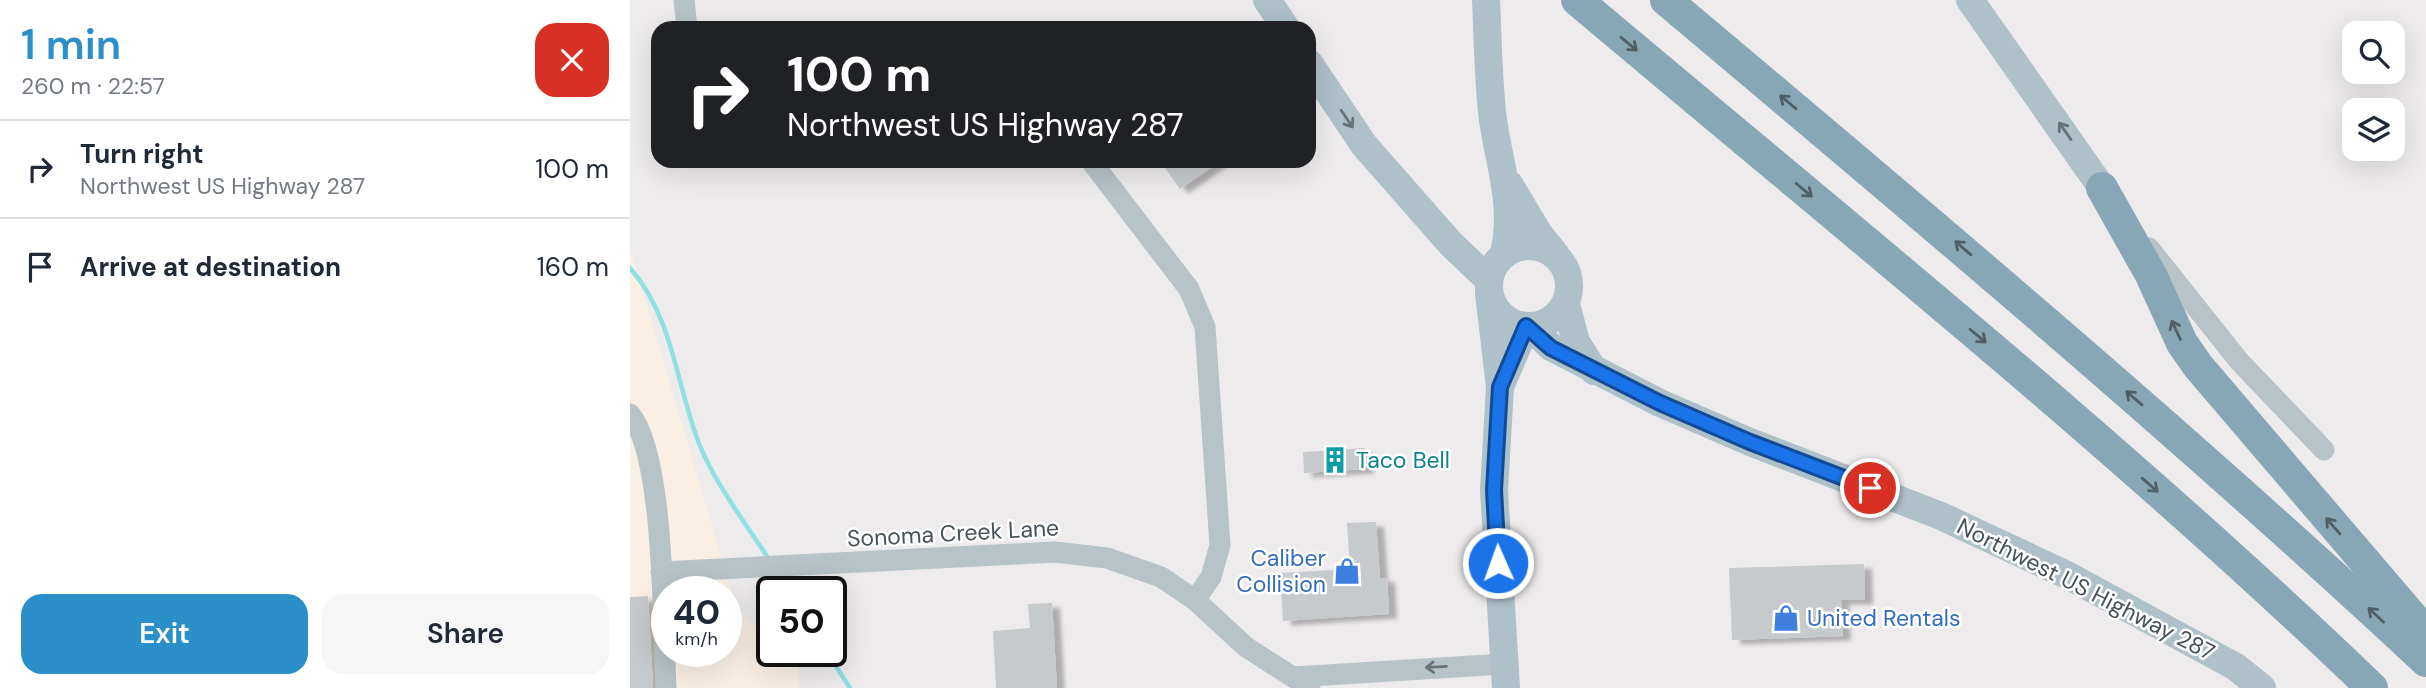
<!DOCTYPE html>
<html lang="en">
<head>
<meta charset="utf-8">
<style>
  body { margin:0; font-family:"DM Sans",sans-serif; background:#f6f6f7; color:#1f2937; height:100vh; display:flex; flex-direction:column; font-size:26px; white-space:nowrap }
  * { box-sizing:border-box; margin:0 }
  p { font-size:23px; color:#747a83 }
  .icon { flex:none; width:38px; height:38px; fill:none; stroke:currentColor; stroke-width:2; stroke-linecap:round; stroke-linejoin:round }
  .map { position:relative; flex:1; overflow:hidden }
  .sheet { display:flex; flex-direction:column; background:#fff; width:630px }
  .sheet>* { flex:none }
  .banner { position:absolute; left:21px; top:21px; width:665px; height:147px; border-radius:21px; box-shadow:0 7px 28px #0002; background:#202124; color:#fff; overflow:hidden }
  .fabs { position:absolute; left:1712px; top:21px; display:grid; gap:14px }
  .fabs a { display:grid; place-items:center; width:63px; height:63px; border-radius:14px; background:#fff; box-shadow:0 7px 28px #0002; font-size:35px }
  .speed { position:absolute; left:21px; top:576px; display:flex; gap:14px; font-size:35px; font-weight:700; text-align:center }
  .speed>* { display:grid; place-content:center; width:91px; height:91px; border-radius:50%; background:#fff; box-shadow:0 7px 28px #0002; line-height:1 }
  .speed small { font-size:18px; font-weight:400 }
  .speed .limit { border:4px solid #111; border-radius:10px; background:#fff; color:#111 }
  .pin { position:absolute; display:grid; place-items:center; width:60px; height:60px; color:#fff; margin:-30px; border:4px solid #fff; border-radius:50%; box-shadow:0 2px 7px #0007 }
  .me { position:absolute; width:77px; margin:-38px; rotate:358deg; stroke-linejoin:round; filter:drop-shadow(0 0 5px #0008) }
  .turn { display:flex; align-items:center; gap:24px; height:147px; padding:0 21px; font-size:32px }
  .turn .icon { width:91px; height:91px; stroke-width:2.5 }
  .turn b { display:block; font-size:49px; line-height:60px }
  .round { display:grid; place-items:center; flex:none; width:74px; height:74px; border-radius:21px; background:#f6f6f7 }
  .headline { display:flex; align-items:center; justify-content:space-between; height:119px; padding:0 21px }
  h1 { font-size:42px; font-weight:600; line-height:52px; color:#2b8fc9 }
  .primary-button { display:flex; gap:14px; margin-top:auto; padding:14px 21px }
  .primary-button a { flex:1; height:80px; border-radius:21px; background:#2b8fc9; color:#fff; font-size:28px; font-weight:600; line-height:80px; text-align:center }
  .primary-button a+a { background:#f6f6f7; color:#1f2937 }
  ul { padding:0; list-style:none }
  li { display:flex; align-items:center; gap:21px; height:98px; padding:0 21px; border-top:2px solid #e0e1e3 }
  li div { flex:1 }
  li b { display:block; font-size:26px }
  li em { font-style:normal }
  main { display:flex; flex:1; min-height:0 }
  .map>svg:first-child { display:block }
  .commercial { fill:#f9efe5; fill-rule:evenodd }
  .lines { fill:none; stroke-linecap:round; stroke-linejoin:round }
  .stream { stroke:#8ee0e1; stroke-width:4.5 }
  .building { fill:#c6cacd; filter:url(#shadow) }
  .minor { stroke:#b8c3c7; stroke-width:21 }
  .major { stroke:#aec0c8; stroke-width:28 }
  .highway { stroke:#88a7b6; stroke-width:32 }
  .oneway { stroke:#505f65 }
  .oneway2 { stroke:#657379 }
  .oneway3 { stroke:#687479 }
  .route-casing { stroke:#114b97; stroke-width:18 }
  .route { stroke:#1a73e8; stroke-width:12 }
  .labels { text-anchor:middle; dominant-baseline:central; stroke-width:5; stroke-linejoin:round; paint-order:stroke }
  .culture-label { font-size:23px; fill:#0d838f; stroke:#fff; text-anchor:start }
  .street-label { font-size:23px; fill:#465257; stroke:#fff }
  .shop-label { font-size:23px; fill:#366cbe; stroke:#fff; text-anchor:end }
</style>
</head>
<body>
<main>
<section class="sheet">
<div class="headline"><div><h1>1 min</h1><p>260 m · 22:57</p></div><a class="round" style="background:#d93025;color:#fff"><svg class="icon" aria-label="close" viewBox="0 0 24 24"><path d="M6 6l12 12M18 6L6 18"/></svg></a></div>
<ul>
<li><svg class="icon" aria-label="right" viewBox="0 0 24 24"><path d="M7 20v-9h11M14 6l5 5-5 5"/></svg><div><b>Turn right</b><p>Northwest US Highway 287</p></div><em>100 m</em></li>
<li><svg class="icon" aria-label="arrive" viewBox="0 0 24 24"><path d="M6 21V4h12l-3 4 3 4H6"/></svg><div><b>Arrive at destination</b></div><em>160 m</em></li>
</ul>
<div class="primary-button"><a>Exit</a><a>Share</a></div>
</section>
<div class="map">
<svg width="1796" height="688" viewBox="0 0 1796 688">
  <defs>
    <filter id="shadow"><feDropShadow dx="8" dy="4.5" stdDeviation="2" flood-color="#0004"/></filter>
  </defs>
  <rect width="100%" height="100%" fill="#eeebec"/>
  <path class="commercial" d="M 0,248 L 106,607 L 142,643 L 142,651 L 150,651 L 168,669 L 169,688 L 0,688 ZM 37,592 L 96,592 L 96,651 L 37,651 Z"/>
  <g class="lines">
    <g class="stream">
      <path d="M 0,268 C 44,318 46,386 70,446 C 85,483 118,527 140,561"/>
      <path d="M 146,572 L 159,592"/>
      <path d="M 196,651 L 220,688"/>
    </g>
  </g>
  <g class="building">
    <path d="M 530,161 L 591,161 L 550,189 Z"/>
    <path d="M 735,448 L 736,469 L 674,473 L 673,452 Z"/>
    <path d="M 746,522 L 750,578 L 757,578 L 759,614 L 653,621 L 650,573 L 720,569 L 717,523 Z"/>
    <path d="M 1234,564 L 1235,600 L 1211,600 L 1213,636 L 1102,640 L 1099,568 Z"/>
    <path d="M 18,596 L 23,688 L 0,688 L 0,597 Z"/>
    <path d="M 422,603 L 427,688 L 366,688 L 363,631 L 400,628 L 398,604 Z"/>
  </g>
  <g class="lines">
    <g class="minor">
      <path d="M 54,0 L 57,28"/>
      <path d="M 461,161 L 559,289 L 575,327 L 590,545 L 581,577 L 565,600"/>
      <path d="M 1519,248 L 1609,361 L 1694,450"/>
      <path d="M 0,414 C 35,455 33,629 36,688"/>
      <path d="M 31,572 L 425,552 L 477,558 L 531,577 L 565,600 L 616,647 L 680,688"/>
      <path d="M 664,677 L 874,664"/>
    </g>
    <g class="major">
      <path d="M 637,0 L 656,28"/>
      <path d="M 856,0 C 858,40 858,80 863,120 C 870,168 885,205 874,254"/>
      <path d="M 1340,0 L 1472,188"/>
      <path d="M 679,63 L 734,145 L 821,244 L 859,280"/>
      <path d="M 879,184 L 909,234 L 926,255"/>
      <circle cx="899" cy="286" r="40"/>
      <path d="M 859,293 L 870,387 L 864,490 L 876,688"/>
      <path d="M 936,304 L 946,342 L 964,371"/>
      <path d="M 899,326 L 921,347 L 1030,403 L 1120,442 L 1311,516 L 1437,575 L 1606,667 L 1632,688"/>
      <path d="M 870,387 L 896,326"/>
    </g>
    <g class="highway">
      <path d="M 947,0 C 1215,226 1489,445 1742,688"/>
      <path d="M 1036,0 C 1293,216 1550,432 1796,661"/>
      <path d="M 1472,188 L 1521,275 L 1552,343 L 1568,366 L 1796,633"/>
    </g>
  </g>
  <defs><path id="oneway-shaft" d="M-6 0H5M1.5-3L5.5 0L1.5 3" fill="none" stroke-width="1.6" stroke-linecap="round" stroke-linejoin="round" transform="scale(1.75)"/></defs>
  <g class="oneway">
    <use href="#oneway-shaft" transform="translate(999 44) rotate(40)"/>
    <use href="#oneway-shaft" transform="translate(1158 102) rotate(-140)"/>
    <use href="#oneway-shaft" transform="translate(1174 190) rotate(40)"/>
    <use href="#oneway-shaft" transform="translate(1333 248) rotate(-139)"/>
    <use href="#oneway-shaft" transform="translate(1546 330) rotate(-115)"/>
    <use href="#oneway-shaft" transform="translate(1348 336) rotate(40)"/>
    <use href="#oneway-shaft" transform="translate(1504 398) rotate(-139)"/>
    <use href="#oneway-shaft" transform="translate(1520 485) rotate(41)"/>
    <use href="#oneway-shaft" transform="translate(1703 526) rotate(-131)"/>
    <use href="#oneway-shaft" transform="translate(1746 615) rotate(-137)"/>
  </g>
  <g class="oneway2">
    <use href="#oneway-shaft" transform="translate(717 119) rotate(56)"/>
    <use href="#oneway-shaft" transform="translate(1435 131) rotate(-125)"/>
  </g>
  <use class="oneway3" href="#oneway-shaft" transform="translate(806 667) rotate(177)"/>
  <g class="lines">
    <defs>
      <path id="route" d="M 868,563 L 864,490 L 870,387 L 896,326 L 921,348 L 1030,403 L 1120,442 L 1240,488"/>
    </defs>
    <use href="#route" class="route-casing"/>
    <use href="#route" class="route"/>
  </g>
  <defs>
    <symbol id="building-bare" viewBox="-9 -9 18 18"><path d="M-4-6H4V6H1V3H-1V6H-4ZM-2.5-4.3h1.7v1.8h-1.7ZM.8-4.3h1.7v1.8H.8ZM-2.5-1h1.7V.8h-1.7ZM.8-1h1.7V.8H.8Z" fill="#0f9aa8" stroke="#fff" stroke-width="2.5" paint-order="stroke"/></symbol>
    <symbol id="shop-bare" viewBox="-9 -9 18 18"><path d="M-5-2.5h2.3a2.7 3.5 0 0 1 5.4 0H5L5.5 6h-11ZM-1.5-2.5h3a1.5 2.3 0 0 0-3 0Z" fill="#3f7fe0" stroke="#fff" stroke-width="2.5" paint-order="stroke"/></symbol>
  </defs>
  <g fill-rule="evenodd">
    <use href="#building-bare" x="686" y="441" width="38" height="38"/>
    <use href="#shop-bare" x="698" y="552" width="38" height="38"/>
    <use href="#shop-bare" x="1137" y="599" width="38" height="38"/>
  </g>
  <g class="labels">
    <g class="culture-label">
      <text x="726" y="460">Taco Bell</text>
    </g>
    <g class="street-label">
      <text transform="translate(323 533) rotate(-3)">Sonoma Creek Lane</text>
      <text transform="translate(1456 589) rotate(27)">Northwest US Highway 287</text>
    </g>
    <g class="shop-label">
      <text x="696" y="558">Caliber<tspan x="696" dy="26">Collision</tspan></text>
      <text x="1177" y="618" text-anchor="start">United Rentals</text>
    </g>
  </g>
</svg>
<div class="fabs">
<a><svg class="icon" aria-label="search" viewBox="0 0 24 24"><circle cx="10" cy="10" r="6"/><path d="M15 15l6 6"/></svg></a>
<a><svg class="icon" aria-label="layers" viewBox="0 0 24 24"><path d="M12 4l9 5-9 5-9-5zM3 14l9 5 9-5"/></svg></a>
</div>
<div class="speed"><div>40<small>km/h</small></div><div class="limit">50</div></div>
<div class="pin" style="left:1240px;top:488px;background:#d93025"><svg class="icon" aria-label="arrive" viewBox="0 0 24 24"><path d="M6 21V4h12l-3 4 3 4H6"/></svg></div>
<svg class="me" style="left:868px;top:563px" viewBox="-20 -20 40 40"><circle r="17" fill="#1a73e8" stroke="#fff" stroke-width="3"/><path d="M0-11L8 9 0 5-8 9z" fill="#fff"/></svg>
<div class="banner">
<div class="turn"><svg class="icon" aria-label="right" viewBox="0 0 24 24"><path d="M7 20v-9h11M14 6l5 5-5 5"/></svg><div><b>100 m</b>Northwest US Highway 287</div></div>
</div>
</div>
</main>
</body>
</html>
